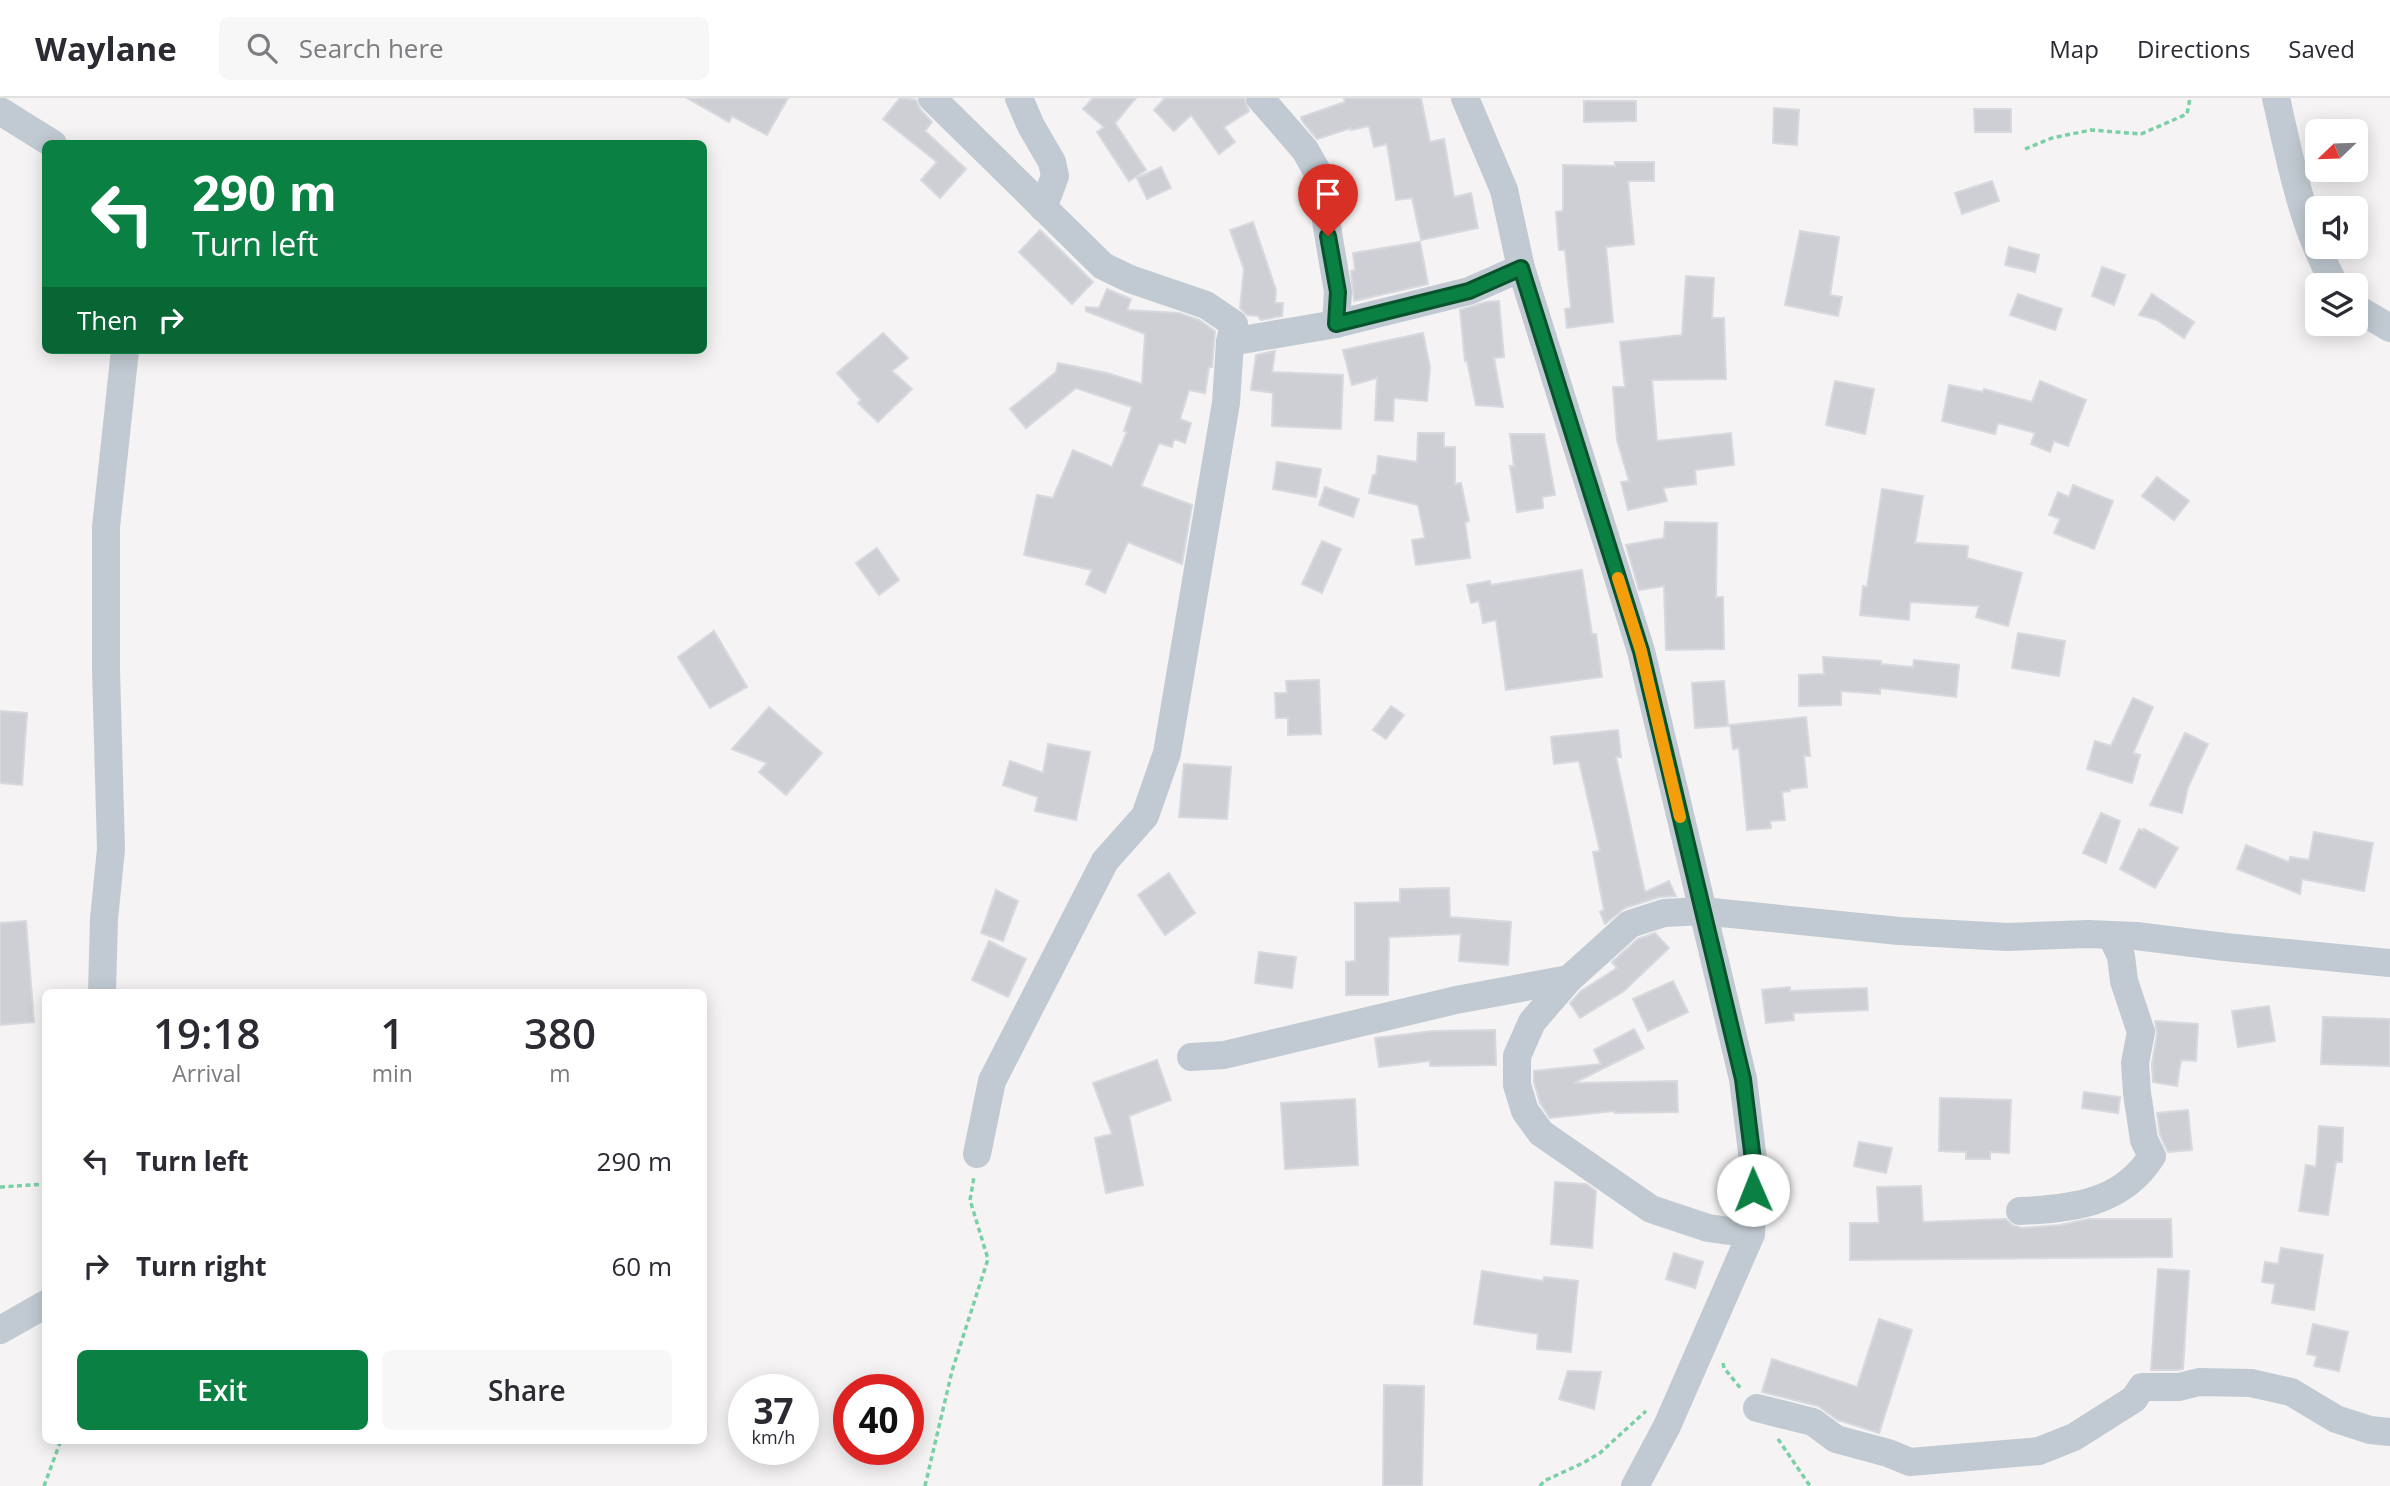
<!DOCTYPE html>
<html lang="en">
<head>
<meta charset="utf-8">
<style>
  body { margin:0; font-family:"Open Sans",sans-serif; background:#f7f7f7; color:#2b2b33; height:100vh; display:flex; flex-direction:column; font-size:26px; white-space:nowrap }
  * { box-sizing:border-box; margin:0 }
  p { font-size:23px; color:#7c7c81 }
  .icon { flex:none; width:38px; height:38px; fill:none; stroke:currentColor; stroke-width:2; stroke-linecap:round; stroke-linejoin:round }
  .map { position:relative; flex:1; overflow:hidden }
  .details { position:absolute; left:42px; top:891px; width:665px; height:455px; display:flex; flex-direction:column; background:#fff; border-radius:10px; box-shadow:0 4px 18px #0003 }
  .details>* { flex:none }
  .top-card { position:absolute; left:42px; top:42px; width:665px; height:214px; border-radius:10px; box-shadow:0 4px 18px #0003; background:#0b8043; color:#fff; overflow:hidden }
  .needle { width:46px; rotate:247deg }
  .buttons { position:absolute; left:2305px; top:21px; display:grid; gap:14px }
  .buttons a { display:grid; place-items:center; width:63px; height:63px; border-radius:10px; background:#fff; box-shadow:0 4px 18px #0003; font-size:35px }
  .speed { position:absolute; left:728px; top:1276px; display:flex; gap:14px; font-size:35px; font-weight:700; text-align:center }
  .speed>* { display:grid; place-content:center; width:91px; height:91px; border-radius:50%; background:#fff; box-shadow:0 4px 18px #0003; line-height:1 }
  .speed small { font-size:18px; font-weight:400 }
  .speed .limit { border:10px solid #d22; background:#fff; color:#111 }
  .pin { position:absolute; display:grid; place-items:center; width:60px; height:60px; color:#fff; margin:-72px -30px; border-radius:50% 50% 50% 0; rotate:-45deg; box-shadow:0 0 7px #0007 }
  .pin .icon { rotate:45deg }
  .me { position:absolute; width:77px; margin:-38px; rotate:359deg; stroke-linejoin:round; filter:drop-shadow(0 0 5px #0008) }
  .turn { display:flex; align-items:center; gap:24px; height:147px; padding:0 35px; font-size:32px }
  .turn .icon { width:91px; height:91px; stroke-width:2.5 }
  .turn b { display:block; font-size:49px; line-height:60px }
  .then { display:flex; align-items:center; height:66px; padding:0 35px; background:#0003; gap:14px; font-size:26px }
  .eta { display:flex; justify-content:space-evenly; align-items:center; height:119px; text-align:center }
  .eta b { font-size:42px; font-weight:600; line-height:49px }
  .primary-button { display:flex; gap:14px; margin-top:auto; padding:14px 35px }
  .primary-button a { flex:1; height:80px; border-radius:10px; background:#0b8043; color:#fff; font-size:28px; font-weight:600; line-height:80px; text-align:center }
  .primary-button a+a { background:#f7f7f7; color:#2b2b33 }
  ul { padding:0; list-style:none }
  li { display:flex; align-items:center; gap:21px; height:105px; padding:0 35px }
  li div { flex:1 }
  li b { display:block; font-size:26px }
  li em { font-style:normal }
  header { display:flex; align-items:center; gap:42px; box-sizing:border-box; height:98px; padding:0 35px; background:#fff; border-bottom:2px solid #e1e1e2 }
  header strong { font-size:33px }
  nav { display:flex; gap:38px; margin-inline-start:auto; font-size:24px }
  .search { width:490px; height:63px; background:#f7f7f7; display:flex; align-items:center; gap:18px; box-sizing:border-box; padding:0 24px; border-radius:10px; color:#7c7c81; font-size:26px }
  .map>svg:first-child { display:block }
  .building { fill:#cdcfd5; stroke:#d7d9de; stroke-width:2 }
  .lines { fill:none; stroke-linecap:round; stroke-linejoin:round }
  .path { stroke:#7ad0a6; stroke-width:3.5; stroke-dasharray:5 3.5; stroke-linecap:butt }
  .minor { stroke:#c1cad2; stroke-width:28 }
  .route-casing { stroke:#07532c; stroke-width:18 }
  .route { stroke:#0b8043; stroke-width:12 }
  .slow { stroke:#f59e0b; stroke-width:12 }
</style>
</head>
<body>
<header>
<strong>Waylane</strong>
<div class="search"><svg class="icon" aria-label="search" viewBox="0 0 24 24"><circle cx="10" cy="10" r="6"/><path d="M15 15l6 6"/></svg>Search here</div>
<nav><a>Map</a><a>Directions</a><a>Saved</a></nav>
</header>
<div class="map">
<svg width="2390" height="1388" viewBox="0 0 2390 1388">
  <rect width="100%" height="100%" fill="#f5f3f3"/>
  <g class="building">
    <path d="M 687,0 L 788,0 L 767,37 L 732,18 L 729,24 Z"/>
    <path d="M 900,0 L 916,2 L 920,11 L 932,24 L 925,33 L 966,71 L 940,100 L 921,82 L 937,64 L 883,21 Z"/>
    <path d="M 1093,0 L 1136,0 L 1115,25 L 1146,72 L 1129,83 L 1097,34 L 1104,29 L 1083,11 Z"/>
    <path d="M 1165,0 L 1244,0 L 1249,13 L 1224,29 L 1235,44 L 1219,56 L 1191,17 L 1174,33 L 1154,12 Z"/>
    <path d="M 1344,0 L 1421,0 L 1430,44 L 1444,41 L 1454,99 L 1471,95 L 1478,130 L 1421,142 L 1412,100 L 1396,102 L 1387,46 L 1374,49 L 1369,28 L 1351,32 L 1351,30 L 1317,41 L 1303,24 L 1301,19 L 1345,4 Z"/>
    <path d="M 1584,3 L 1636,3 L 1636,23 L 1584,24 Z"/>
    <path d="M 1774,10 L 1799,12 L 1797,47 L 1773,45 Z"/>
    <path d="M 1974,11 L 2011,11 L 2011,34 L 1975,34 Z"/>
    <path d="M 1615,64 L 1654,64 L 1654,83 L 1628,83 L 1634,146 L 1606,149 L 1613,224 L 1567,230 L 1565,211 L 1571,210 L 1565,152 L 1559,152 L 1556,114 L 1563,113 L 1563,67 L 1615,68 Z"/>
    <path d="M 1161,69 L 1171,90 L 1147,101 L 1137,80 Z"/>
    <path d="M 1992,83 L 1999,103 L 1962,116 L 1955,95 Z"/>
    <path d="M 1253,124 L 1276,192 L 1275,205 L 1283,205 L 1282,218 L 1261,222 L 1258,218 L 1247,217 L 1240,210 L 1244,171 L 1230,132 Z"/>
    <path d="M 1040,132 L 1093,184 L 1072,206 L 1019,154 Z"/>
    <path d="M 1800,133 L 1839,139 L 1830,197 L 1842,199 L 1838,218 L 1785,207 Z"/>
    <path d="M 1420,144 L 1428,186 L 1354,203 L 1351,173 L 1355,172 L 1353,155 Z"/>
    <path d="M 2009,149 L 2039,157 L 2035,174 L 2005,167 Z"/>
    <path d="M 2102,169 L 2125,177 L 2114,207 L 2092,198 Z"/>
    <path d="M 1686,178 L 1714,180 L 1712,220 L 1724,220 L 1726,281 L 1652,282 L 1657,343 L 1731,335 L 1734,367 L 1695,372 L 1696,386 L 1663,390 L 1667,403 L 1628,412 L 1621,384 L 1629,383 L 1617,342 L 1613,289 L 1625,289 L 1620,244 L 1682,237 Z"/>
    <path d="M 1107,191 L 1131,201 L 1127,212 L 1179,215 L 1199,222 L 1215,233 L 1212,269 L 1209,269 L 1205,295 L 1189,292 L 1180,321 L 1191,325 L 1185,345 L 1174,341 L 1172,349 L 1159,345 L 1141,388 L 1192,407 L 1182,466 L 1128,444 L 1105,495 L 1086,486 L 1092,472 L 1024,457 L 1037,397 L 1053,400 L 1073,352 L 1112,369 L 1127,334 L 1124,333 L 1132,309 L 1076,290 L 1026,330 L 1010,311 L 1056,274 L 1058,265 L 1107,275 L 1142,286 L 1145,236 L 1086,213 L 1086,209 L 1099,210 Z"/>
    <path d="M 2018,196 L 2062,211 L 2055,232 L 2010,217 Z"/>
    <path d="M 2152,196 L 2194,224 L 2184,240 L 2157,222 L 2139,217 Z"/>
    <path d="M 1499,203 L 1504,259 L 1494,260 L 1503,309 L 1476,307 L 1467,263 L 1465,263 L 1460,212 L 1486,204 Z"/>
    <path d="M 883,235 L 908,260 L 892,273 L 912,291 L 878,324 L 858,305 L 861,302 L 837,275 Z"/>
    <path d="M 1423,235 L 1430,269 L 1427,303 L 1394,300 L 1393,323 L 1375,322 L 1377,280 L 1352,287 L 1343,252 Z"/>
    <path d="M 1275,253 L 1272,274 L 1343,277 L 1341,331 L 1272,328 L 1273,295 L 1251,292 L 1256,257 Z"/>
    <path d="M 1835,283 L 1874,291 L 1865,336 L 1826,327 Z"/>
    <path d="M 2040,283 L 2086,302 L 2068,348 L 2054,343 L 2050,354 L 2031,346 L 2035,335 L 1998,325 L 1995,336 L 1942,323 L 1949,287 L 1983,294 L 1984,291 L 2032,304 Z"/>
    <path d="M 1418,335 L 1444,335 L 1444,349 L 1455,349 L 1455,386 L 1461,385 L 1469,423 L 1465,424 L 1470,460 L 1416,467 L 1412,442 L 1425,440 L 1418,407 L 1369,395 L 1373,377 L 1376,377 L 1378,358 L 1417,364 Z"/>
    <path d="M 1510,336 L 1544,336 L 1555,397 L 1542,399 L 1543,410 L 1517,414 L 1510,368 L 1514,368 Z"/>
    <path d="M 1277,364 L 1321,371 L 1316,399 L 1273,391 Z"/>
    <path d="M 2157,379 L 2189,403 L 2174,422 L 2142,398 Z"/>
    <path d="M 2073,387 L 2113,403 L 2094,451 L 2054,435 L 2060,421 L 2049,417 L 2058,394 L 2069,399 Z"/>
    <path d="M 1325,389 L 1359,401 L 1353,419 L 1319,407 Z"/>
    <path d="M 1882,391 L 1923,398 L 1915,445 L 1968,448 L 1967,460 L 2022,475 L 2008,528 L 1976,519 L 1979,508 L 1910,504 L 1909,522 L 1860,517 L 1863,488 L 1867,489 Z"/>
    <path d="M 1665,424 L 1717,425 L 1716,499 L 1723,499 L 1724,551 L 1666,552 L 1664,488 L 1639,492 L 1626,447 L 1664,440 Z"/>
    <path d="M 1322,443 L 1341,451 L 1322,495 L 1302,486 Z"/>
    <path d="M 877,450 L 899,482 L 879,497 L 856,465 Z"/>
    <path d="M 1582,472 L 1592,536 L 1596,536 L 1602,579 L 1506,592 L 1496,522 L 1483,525 L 1479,503 L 1471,505 L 1467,487 L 1490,483 L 1491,487 Z"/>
    <path d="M 714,533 L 747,589 L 710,610 L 678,559 Z"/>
    <path d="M 2018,535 L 2065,543 L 2059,578 L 2012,570 Z"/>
    <path d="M 1823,559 L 1881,563 L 1881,566 L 1913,569 L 1914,562 L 1959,567 L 1956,599 L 1880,590 L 1880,596 L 1841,593 L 1841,607 L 1799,608 L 1799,577 L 1824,576 Z"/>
    <path d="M 1319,582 L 1321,636 L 1288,637 L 1288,620 L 1276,620 L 1275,595 L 1287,595 L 1286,583 Z"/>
    <path d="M 1724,583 L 1728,628 L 1695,630 L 1692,585 Z"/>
    <path d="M 2133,600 L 2153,609 L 2133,655 L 2140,657 L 2132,685 L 2087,671 L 2095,643 L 2111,648 Z"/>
    <path d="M 1391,608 L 1404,617 L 1386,641 L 1373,632 Z"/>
    <path d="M 769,609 L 822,655 L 786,697 L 759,674 L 767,665 L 732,651 Z"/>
    <path d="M 0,613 L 27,615 L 22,687 L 0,685 Z"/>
    <path d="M 1806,619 L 1810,658 L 1804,658 L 1807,689 L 1790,691 L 1790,693 L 1782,694 L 1785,722 L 1770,723 L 1771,730 L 1747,732 L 1739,650 L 1733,651 L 1730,627 Z"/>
    <path d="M 1618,632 L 1621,659 L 1616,659 L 1645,794 L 1669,783 L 1676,798 L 1659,799 L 1625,810 L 1605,826 L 1600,814 L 1604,812 L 1593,754 L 1600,753 L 1579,663 L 1554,666 L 1551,639 Z"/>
    <path d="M 2185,635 L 2208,646 L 2188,689 L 2182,715 L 2150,707 Z"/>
    <path d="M 1048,646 L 1090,654 L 1076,722 L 1035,713 L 1038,699 L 1003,687 L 1010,663 L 1043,675 Z"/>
    <path d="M 1184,666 L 1231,669 L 1227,721 L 1179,719 Z"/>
    <path d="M 2101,715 L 2120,723 L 2106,765 L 2083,755 Z"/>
    <path d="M 2139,731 L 2143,733 L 2144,731 L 2178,750 L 2155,790 L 2120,771 Z"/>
    <path d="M 2314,734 L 2373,745 L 2364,793 L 2302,781 L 2300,796 L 2237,771 L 2246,747 L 2289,764 L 2290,759 L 2309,762 Z"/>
    <path d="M 1169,775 L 1195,815 L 1165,837 L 1138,797 Z"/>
    <path d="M 1449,790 L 1450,819 L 1511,824 L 1508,867 L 1459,863 L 1461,836 L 1389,839 L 1388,897 L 1346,897 L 1346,864 L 1355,863 L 1355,805 L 1400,804 L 1400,791 Z"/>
    <path d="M 996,792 L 1018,803 L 1003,843 L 981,835 Z"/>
    <path d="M 26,823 L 34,924 L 0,927 L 0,825 Z"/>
    <path d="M 1655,835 L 1669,850 L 1624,893 L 1580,920 L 1570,905 L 1581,893 L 1617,870 L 1612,864 L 1638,841 Z"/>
    <path d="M 989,843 L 1026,861 L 1008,899 L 972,882 Z"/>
    <path d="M 1259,854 L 1296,859 L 1292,890 L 1255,885 Z"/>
    <path d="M 1673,883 L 1688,914 L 1648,933 L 1633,901 Z"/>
    <path d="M 1790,889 L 1790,893 L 1867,890 L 1868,912 L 1793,915 L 1794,922 L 1766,925 L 1762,892 Z"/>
    <path d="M 2269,908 L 2275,943 L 2238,949 L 2232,913 Z"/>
    <path d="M 2323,919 L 2390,921 L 2390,968 L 2321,966 Z"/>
    <path d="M 2155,923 L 2198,926 L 2196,963 L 2181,962 L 2177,988 L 2153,984 L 2152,966 L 2157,936 Z"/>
    <path d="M 1634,931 L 1644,950 L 1574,985 L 1677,983 L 1678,1014 L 1615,1015 L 1614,1013 L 1550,1020 L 1540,1005 L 1534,984 L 1534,973 L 1601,966 L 1594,952 Z"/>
    <path d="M 1495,932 L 1496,967 L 1430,968 L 1430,963 L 1379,969 L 1375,940 L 1433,933 Z"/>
    <path d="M 1157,962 L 1171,1002 L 1129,1018 L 1143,1087 L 1106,1095 L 1095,1040 L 1112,1036 L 1093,985 Z"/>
    <path d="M 2084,994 L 2120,999 L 2118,1015 L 2082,1010 Z"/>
    <path d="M 1940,1000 L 2011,1002 L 2009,1055 L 1990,1054 L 1990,1061 L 1966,1061 L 1966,1054 L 1939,1053 Z"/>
    <path d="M 1355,1001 L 1358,1067 L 1285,1071 L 1281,1005 Z"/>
    <path d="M 2188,1012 L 2192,1052 L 2168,1054 L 2160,1037 L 2157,1015 Z"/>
    <path d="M 2319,1028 L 2343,1030 L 2342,1064 L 2336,1064 L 2328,1117 L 2299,1113 L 2306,1067 L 2316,1069 Z"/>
    <path d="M 1859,1044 L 1892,1050 L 1886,1075 L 1854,1068 Z"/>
    <path d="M 1555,1084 L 1586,1086 L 1596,1093 L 1592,1150 L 1551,1146 Z"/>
    <path d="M 1921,1088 L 1923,1124 L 2006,1121 L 2012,1127 L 2021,1130 L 2060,1127 L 2089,1121 L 2171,1121 L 2172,1159 L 1850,1162 L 1850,1125 L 1879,1125 L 1877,1089 Z"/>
    <path d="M 2281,1150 L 2323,1157 L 2314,1212 L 2272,1205 L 2275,1186 L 2262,1184 L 2265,1164 L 2278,1166 Z"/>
    <path d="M 1674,1155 L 1703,1164 L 1695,1190 L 1666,1181 Z"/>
    <path d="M 2158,1171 L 2189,1173 L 2183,1271 L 2177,1272 L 2151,1272 Z"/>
    <path d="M 1482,1173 L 1543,1183 L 1544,1179 L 1578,1183 L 1571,1254 L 1537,1251 L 1538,1236 L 1474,1226 Z"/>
    <path d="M 1879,1221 L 1912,1232 L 1879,1335 L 1838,1322 L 1818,1308 L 1762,1294 L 1772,1261 L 1857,1289 Z"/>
    <path d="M 2313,1226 L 2348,1234 L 2339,1273 L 2314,1268 L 2317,1258 L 2307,1256 Z"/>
    <path d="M 1568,1273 L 1601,1274 L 1594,1311 L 1559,1301 Z"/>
    <path d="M 1384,1287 L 1424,1288 L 1422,1388 L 1383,1388 Z"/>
  </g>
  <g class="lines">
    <g class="path">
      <path d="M 2025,51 L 2052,40 L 2091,32 L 2141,36 L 2187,16 L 2190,0"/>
      <path d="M 0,1089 L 46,1086"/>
      <path d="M 1723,1265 L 1724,1270 L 1742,1292"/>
      <path d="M 1778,1341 L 1810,1388"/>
      <path d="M 44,1388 L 61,1342"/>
      <path d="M 925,1388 L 952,1273 L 988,1161 L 970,1102 L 974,1079"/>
      <path d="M 1540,1388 L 1544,1383 L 1583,1365 L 1600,1355 L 1646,1313"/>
    </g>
    <g class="minor">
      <path d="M 932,0 L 1103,168 L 1130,181 L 1206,207 L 1234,226 L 1230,244 L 1336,226 L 1469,193 L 1521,170"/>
      <path d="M 1019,0 L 1031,28 L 1052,64 L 1055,78 L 1043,110"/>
      <path d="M 1260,0 L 1305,52 L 1318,75 L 1338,194 L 1336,226"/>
      <path d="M 1465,0 L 1504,92 L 1521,170 L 1641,553 L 1743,981 L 1754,1070 L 1751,1136 L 1667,1328 L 1635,1388"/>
      <path d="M 2276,0 C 2291,66 2302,127 2335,187"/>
      <path d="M 0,13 L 53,46"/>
      <path d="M 2356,210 L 2390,230"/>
      <path d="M 102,894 L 104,821 L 111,751 L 106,572 L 106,429 L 125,252"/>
      <path d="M 1191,959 L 1224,957 L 1456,902 L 1569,881"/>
      <path d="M 977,1056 L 992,983 L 1105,763 L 1145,718 L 1167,655 L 1226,305 L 1230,244"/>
      <path d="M 2020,1113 C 2072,1111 2123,1105 2152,1058 L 2144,1042 L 2137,995 L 2135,965 L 2141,934 L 2124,883 L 2121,858 L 2111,837"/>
      <path d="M 1751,1136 L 1708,1130 L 1651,1111 L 1541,1035 L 1525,1013 L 1517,987 L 1517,958 L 1532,924 L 1569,881 L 1630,826 L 1664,815 L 1702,813 L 1899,833 L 2007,839 L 2088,836 L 2136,838 L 2225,849 L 2390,865"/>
      <path d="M 0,1232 L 46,1206"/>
      <path d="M 1757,1310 L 1813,1324 L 1836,1341 L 1888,1355 L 1910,1364 L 2039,1353 L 2074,1339 L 2134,1301 L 2142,1289 L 2179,1289 L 2199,1284 L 2251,1285 L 2291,1294 L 2336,1321 L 2370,1332 L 2390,1334"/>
    </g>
  </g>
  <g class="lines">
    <defs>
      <path id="route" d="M 1328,138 L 1338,194 L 1336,226 L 1469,193 L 1521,170 L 1641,553 L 1743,981 L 1754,1070 L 1753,1092"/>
    </defs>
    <use href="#route" class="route-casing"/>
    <use href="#route" class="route"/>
    <path class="slow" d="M 1618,480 L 1641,553 L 1680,719"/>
  </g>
</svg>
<div class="buttons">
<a><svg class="needle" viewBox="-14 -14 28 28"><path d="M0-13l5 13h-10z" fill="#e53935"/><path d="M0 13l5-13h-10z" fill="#7c7c81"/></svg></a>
<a><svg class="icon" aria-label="sound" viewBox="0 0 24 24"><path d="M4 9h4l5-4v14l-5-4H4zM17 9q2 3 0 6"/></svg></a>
<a><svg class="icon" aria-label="layers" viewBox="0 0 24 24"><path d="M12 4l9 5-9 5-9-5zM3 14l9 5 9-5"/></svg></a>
</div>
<div class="speed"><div>37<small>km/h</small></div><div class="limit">40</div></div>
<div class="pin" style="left:1328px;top:138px;background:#d93025"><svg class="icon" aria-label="arrive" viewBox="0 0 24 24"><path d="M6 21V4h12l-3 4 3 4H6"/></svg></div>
<svg class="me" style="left:1753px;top:1092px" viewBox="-20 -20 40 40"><circle r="19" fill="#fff"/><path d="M0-13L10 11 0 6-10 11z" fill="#0b8043"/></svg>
<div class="top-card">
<div class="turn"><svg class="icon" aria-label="left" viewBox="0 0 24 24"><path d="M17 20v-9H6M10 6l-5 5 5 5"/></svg><div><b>290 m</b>Turn left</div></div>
<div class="then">Then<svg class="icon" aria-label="right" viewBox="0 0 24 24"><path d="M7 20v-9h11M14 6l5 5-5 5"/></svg></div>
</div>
<section class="details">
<div class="eta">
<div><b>19:18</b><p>Arrival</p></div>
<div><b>1</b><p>min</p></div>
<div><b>380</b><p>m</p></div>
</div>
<ul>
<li><svg class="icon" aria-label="left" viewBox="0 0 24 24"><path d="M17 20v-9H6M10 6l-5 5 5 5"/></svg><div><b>Turn left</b></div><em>290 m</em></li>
<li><svg class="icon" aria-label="right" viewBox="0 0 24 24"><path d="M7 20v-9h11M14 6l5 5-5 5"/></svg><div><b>Turn right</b></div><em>60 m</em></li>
</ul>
<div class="primary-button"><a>Exit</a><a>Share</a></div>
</section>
</div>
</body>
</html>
